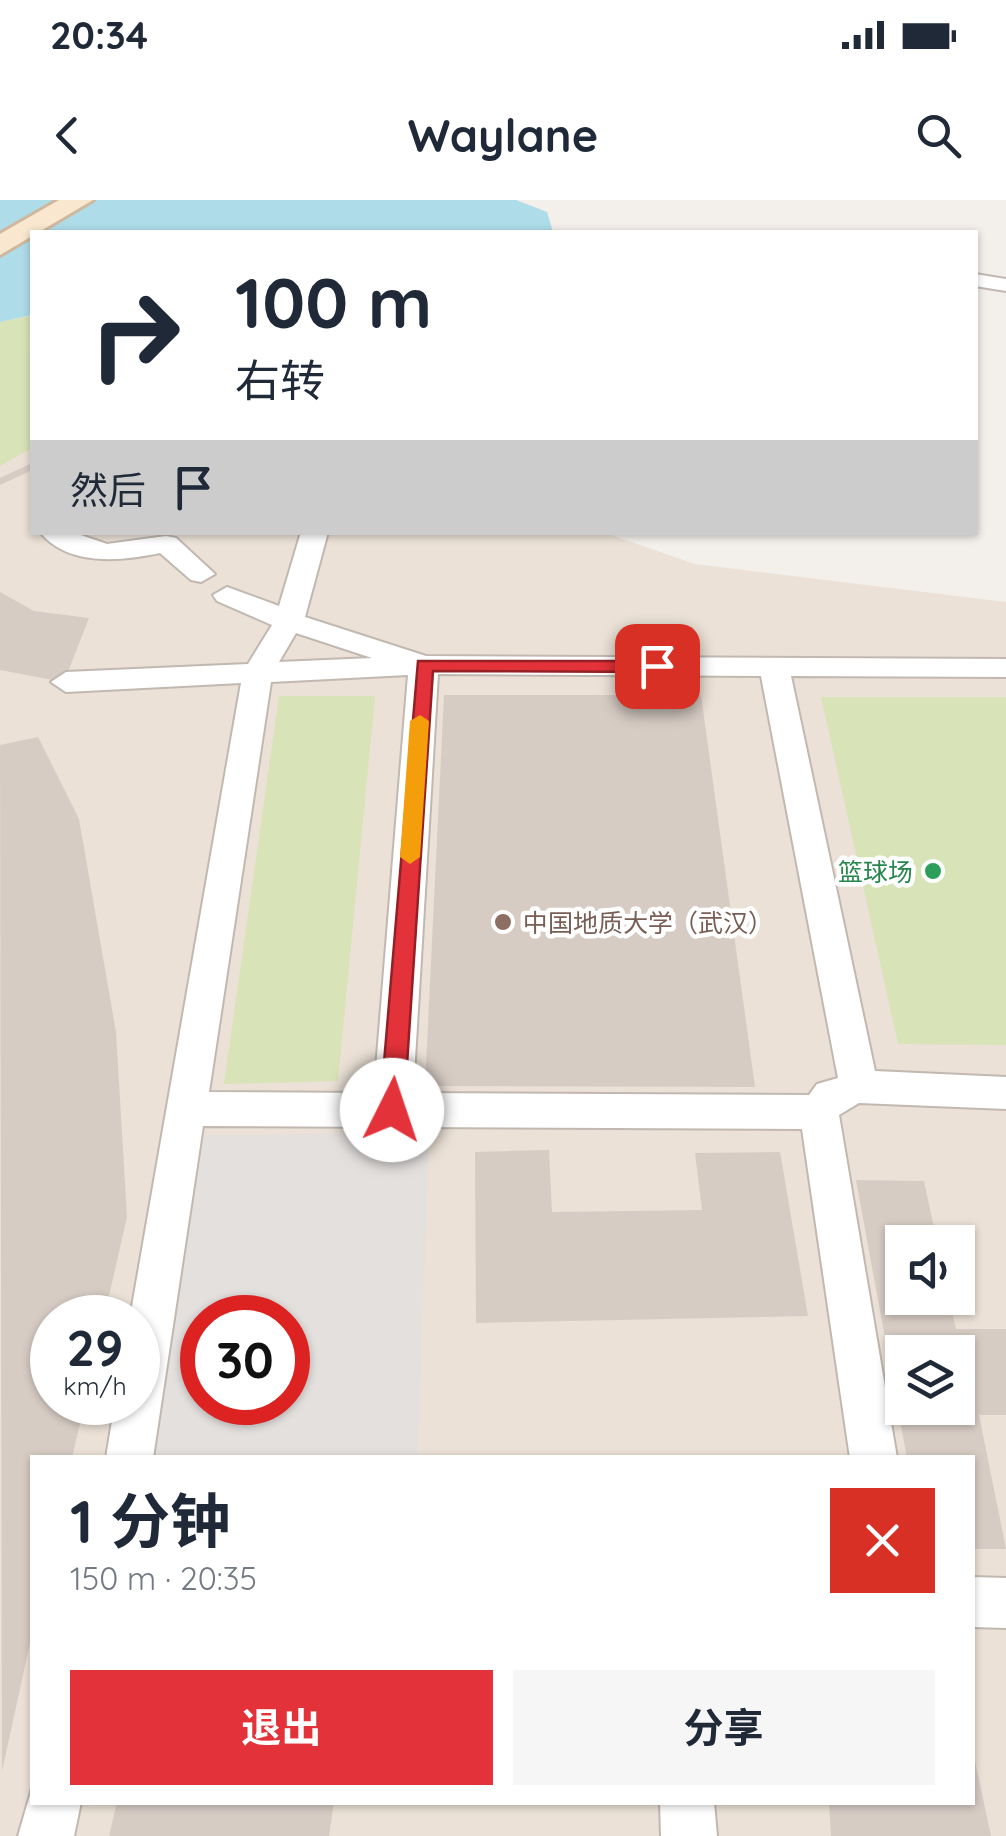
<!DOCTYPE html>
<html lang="zh">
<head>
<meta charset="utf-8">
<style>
  body { margin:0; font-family:Quicksand,"Noto Sans SC",sans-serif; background:#f6f6f7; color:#1f2937; height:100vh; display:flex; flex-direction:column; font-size:38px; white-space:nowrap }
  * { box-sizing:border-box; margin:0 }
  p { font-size:32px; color:#747a83 }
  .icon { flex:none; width:55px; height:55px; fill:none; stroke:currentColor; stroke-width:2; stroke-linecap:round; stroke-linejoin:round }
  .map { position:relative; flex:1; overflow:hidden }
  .details { position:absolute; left:30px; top:1255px; width:945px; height:350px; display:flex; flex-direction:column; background:#fff; border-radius:0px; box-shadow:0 2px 8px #0004 }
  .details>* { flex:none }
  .hud { position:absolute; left:30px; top:30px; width:948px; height:305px; border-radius:0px; box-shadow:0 2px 8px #0004; background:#fff; color:#1f2937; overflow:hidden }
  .buttons { position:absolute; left:885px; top:1025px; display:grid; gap:20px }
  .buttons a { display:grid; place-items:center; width:90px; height:90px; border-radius:0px; background:#fff; box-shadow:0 2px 8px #0004; font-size:50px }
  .speed { position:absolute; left:30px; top:1095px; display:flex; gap:20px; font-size:50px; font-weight:700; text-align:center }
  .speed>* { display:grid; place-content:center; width:130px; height:130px; border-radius:50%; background:#fff; box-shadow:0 2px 8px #0004; line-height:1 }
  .speed small { font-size:25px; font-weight:400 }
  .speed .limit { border:15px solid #d22; background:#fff; color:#111 }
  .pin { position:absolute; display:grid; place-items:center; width:85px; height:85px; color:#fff; margin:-42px; border-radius:20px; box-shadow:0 5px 15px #0006 }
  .me { position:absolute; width:110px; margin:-55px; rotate:4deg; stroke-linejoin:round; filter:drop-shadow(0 0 8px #0008) }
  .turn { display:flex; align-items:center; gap:35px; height:210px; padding:0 40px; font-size:45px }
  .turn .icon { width:130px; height:130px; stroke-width:2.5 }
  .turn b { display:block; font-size:70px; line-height:85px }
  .then { display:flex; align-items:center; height:95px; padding:0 40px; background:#0003; gap:20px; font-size:38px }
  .round { display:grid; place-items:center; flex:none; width:105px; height:105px; border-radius:0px; background:#f6f6f7 }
  .head { display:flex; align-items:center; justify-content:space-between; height:170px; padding:0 40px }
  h1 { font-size:60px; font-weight:700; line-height:75px }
  .cta { display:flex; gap:20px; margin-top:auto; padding:20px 40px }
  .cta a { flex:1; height:115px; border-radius:0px; background:#e33239; color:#fff; font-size:40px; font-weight:700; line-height:115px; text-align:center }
  .cta a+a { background:#f6f6f7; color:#1f2937 }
  .status { display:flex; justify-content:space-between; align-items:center; height:70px; padding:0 50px; background:#fff; direction:ltr }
  .status svg { height:28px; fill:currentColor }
  header { display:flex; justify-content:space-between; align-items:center; height:130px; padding:0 40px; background:#fff; font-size:45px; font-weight:700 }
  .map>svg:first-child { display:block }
  .education { fill:#ebe1d6; fill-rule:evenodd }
  .green { fill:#d8e3b8 }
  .parking { fill:#e3e0de; fill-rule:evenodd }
  .water { fill:#aedce9 }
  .building { fill:#d7ccc4; fill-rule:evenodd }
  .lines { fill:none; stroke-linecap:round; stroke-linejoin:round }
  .minor-casing { stroke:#c1b8b1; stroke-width:4 }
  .secondary-casing { stroke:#ceb99f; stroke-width:6 }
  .minor { fill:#fff; fill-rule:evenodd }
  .secondary { fill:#f9e7cf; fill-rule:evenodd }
  .route { fill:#e33239; stroke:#942025; stroke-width:2.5 }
  .slow { fill:#f59e0b }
  .leisure-dot { fill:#2e9e5b; stroke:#fff; stroke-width:4 }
  .education-dot { fill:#8d6e63; stroke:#fff; stroke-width:4 }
  .labels { text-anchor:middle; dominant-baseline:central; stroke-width:9; stroke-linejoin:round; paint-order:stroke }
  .leisure-label { font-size:25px; fill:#27864d; stroke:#fff; text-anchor:end }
  .education-label { font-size:25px; fill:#785e54; stroke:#fff; text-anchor:start }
</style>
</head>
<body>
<div class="status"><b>20:34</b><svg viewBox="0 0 49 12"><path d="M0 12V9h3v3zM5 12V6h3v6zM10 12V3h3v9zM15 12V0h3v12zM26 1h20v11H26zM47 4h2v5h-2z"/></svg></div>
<header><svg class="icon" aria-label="back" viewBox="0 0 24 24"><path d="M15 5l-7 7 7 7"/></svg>Waylane<svg class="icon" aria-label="search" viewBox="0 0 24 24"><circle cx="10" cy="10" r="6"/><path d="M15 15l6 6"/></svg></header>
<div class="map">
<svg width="1006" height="1636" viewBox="0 0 1006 1636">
  <rect width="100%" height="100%" fill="#f3efeb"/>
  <path class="education" d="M 29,116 L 32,118 L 32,332 L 605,333 L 695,364 L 1006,402 L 1006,1636 L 0,1636 L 0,122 ZM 902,1042 L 958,1042 L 958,1098 L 902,1098 ZM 52,1118 L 138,1118 L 138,1202 L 52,1202 ZM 202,1118 L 288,1118 L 288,1202 L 202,1202 ZM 902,1152 L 958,1152 L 958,1208 L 902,1208 ZM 32,1258 L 972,1258 L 972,1602 L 32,1602 Z"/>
  <g class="green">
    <path d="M 29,116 L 32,248 L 0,266 L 0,122 Z"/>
    <path d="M 279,496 L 375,496 L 338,881 L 224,884 Z"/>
    <path d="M 821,497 L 1006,497 L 1006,845 L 898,844 Z"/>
  </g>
  <path class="parking" d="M 429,933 L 418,1257 L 154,1257 L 204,935 ZM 202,1118 L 288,1118 L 288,1202 L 202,1202 Z"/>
  <path class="water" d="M 0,0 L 516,0 L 547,12 L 553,32 L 32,32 L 32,115 L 0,122 Z"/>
  <g class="building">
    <path d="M 32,263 L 32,270 L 0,285 L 0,278 Z"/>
    <path d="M 0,392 L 34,411 L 89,418 L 64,482 L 0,470 Z"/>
    <path d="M 444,495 L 701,495 L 755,887 L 425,886 Z"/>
    <path d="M 38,537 L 79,619 L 116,832 L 127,1017 L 104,1118 L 52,1118 L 52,1202 L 85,1202 L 72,1258 L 32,1258 L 32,1434 L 2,1571 L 0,545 Z"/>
    <path d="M 549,950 L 552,1012 L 702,1010 L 695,953 L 780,952 L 808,1116 L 476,1123 L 475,952 Z"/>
    <path d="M 856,980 L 924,981 L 937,1042 L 902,1042 L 902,1098 L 949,1098 L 956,1129 L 1006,1129 L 1006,1215 L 979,1215 L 1006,1349 L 972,1349 L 972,1258 L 907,1258 ZM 902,1152 L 958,1152 L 958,1208 L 902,1208 Z"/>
    <path d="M 972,1547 L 991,1636 L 831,1636 L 829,1602 L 972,1602 Z"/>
    <path d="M 117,1602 L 334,1602 L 329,1636 L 109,1636 Z"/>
  </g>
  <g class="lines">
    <defs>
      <g id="minor">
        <path d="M 975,74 L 1006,79 L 1006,91 L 975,86 Z"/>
        <path d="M 40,332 L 72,332 L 107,344 L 166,336 L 176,338 L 215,374 L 201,382 L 191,380 L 160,353 C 122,361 68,367 40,332 Z"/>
        <path d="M 301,332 L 328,332 L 305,417 L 426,456 L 1006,459 L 1006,477 L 791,476 L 875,871 L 1006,877 L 1006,909 L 859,903 L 839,915 L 897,1258 L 850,1258 L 802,929 L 203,926 L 153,1258 L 106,1258 L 115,1202 L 138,1202 L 138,1118 L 130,1118 L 241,483 L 66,492 L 51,482 L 66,472 L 248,464 L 272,425 L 217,401 L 213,395 L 227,387 L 279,406 ZM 296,433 L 372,458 L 279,462 ZM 438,474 L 761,476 L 838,878 L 817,884 L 809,895 L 413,893 ZM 408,475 L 374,893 L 209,892 L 271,482 Z"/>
        <path d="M 972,1377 L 1006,1378 L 1006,1428 L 972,1427 Z"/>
        <path d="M 32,1588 L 32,1602 L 81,1602 L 74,1636 L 18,1636 Z"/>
        <path d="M 660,1602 L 714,1602 L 717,1636 L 661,1636 Z"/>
      </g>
      <path id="secondary" d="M 59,0 L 93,0 L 0,55 L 0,34 Z"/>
    </defs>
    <use href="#minor" class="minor-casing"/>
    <use href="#secondary" class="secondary-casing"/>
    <use href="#minor" class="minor"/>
    <use href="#secondary" class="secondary"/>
  </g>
  <path class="route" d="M 418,461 L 657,461 L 666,466 L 657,472 L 433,471 L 404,910 L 392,920 L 380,910 Z"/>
  <path class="slow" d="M 420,515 L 429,521 L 420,657 L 410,664 L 400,657 L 410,521 Z"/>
  <circle class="leisure-dot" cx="933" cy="671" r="10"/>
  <circle class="education-dot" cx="503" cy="722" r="10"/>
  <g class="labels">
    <g class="leisure-label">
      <text x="913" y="671">篮球场</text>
    </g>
    <g class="education-label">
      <text x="523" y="722">中国地质大学（武汉）</text>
    </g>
  </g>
</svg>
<div class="buttons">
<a><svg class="icon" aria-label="sound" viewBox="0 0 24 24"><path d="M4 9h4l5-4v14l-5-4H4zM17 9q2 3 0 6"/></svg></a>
<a><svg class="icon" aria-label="layers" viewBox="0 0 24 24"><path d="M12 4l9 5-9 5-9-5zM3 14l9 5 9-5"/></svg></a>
</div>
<div class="speed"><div>29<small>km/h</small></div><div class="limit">30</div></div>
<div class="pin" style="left:657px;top:466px;background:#d93025"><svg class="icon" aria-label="arrive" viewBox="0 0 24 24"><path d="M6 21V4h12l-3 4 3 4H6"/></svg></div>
<svg class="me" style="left:392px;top:910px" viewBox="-20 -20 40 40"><circle r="19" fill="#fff"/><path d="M0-13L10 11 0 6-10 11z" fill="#e33239"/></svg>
<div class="hud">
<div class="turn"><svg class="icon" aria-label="right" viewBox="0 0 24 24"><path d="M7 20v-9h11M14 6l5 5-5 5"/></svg><div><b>100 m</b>右转</div></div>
<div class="then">然后<svg class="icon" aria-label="arrive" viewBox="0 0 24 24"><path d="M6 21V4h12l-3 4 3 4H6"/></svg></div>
</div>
<section class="details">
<div class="head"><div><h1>1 分钟</h1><p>150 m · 20:35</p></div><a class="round" style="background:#d93025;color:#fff"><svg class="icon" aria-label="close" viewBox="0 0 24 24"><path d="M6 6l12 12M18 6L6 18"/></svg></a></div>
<div class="cta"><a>退出</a><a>分享</a></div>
</section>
</div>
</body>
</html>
